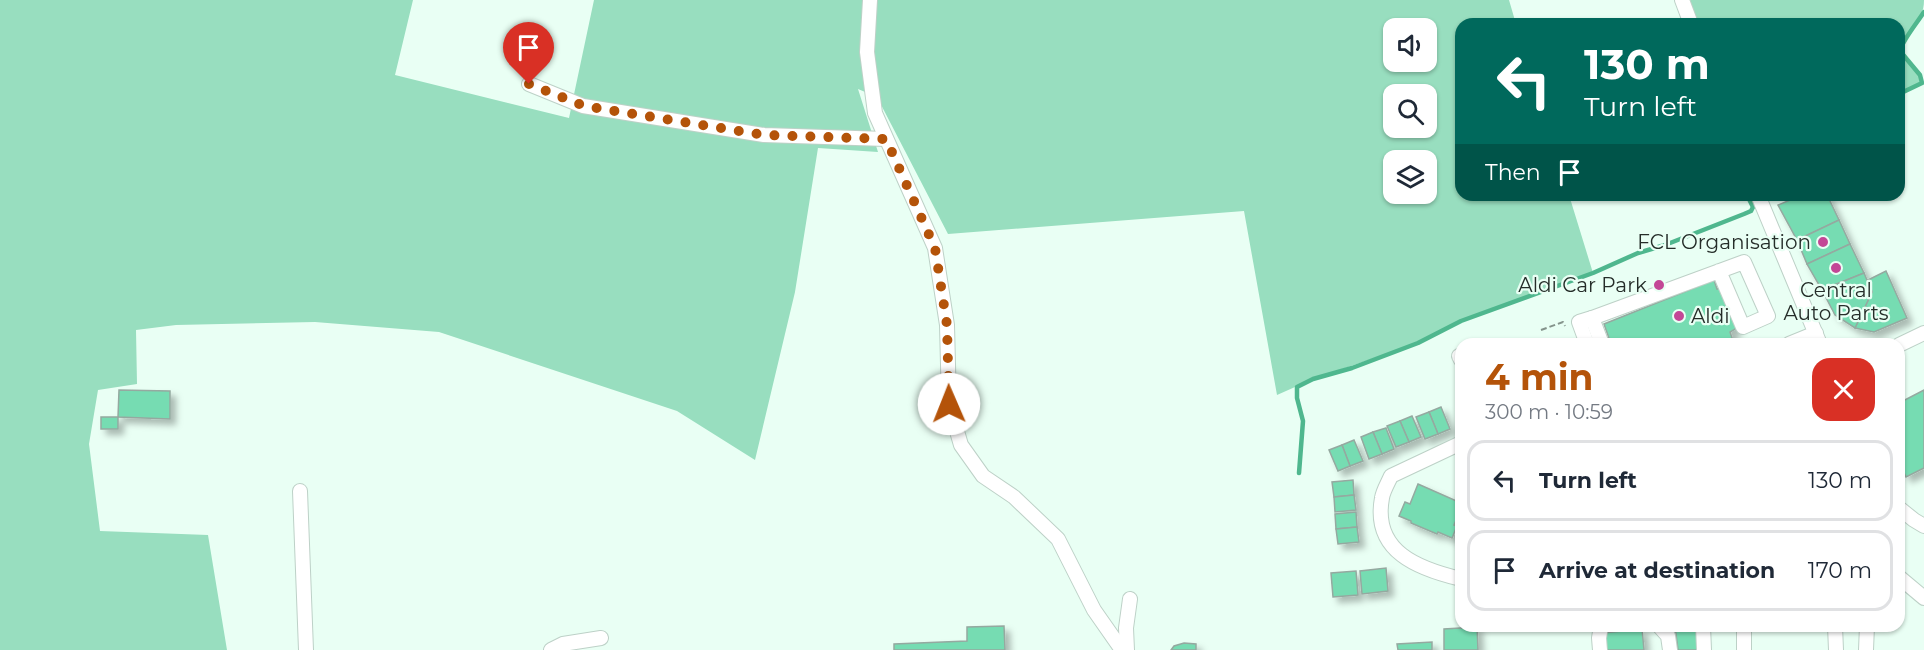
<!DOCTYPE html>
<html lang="en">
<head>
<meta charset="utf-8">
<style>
  body { margin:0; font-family:Montserrat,sans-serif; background:#f2f2f3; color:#1f2937; height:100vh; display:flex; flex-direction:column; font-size:22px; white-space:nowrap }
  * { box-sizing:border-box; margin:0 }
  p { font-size:20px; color:#747a83 }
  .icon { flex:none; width:33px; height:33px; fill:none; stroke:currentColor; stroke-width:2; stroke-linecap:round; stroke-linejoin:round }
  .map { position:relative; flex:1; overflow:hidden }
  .panel { position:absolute; left:1455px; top:338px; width:450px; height:294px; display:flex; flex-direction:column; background:#fff; border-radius:18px; box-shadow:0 2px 4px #0004 }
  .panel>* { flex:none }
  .top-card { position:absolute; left:1455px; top:18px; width:450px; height:183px; border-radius:18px; box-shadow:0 2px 4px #0004; background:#00695c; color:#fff; overflow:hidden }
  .tools { position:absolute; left:1383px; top:18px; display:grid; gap:12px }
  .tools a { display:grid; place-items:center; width:54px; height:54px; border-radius:12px; background:#fff; box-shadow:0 2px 4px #0004; font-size:30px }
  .pin { position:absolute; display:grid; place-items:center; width:51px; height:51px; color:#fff; margin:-62px -26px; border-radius:50% 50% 50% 0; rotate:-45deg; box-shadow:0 0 6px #0007 }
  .pin .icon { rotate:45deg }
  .me { position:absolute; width:66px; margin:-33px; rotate:359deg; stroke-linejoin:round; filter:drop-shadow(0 0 4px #0008) }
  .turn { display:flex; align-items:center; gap:21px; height:126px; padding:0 30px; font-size:27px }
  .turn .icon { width:78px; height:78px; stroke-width:2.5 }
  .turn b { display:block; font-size:42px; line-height:51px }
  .then { display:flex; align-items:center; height:57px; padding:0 30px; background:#0003; gap:12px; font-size:22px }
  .round { display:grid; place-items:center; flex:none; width:63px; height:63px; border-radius:18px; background:#f2f2f3 }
  .head { display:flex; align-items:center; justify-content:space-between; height:102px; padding:0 30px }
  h1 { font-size:36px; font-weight:700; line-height:45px; color:#b45309 }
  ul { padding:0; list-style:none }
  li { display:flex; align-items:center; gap:18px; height:81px; margin:0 12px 9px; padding:0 18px; border:3px solid #e0e1e3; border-radius:18px }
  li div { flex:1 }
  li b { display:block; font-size:22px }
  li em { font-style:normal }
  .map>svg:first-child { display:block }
  .green { fill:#98debf; fill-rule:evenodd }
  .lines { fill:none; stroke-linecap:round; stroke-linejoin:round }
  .stream { stroke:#4fb78e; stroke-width:4.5 }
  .building { fill:#76dcb2; stroke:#95a9a0; stroke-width:1.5; filter:url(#shadow) }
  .minor-casing { stroke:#bdd1c7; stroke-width:16 }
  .path { stroke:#84938b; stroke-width:2; stroke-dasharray:6 3; stroke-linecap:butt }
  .minor { stroke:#fff; stroke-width:14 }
  .route { stroke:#b45309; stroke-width:10; stroke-dasharray:0 18 }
  .poi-dot { fill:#c34796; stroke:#e9fff4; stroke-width:2 }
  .labels { text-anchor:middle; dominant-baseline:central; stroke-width:4.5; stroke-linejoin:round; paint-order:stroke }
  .poi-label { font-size:20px; fill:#252d29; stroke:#e9fff4; text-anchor:end }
</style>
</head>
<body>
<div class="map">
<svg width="1924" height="650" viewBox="0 0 1924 650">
  <defs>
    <filter id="shadow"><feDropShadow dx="5.5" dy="5.5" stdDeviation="3" flood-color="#0004"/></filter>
  </defs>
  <rect width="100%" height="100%" fill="#e9fff4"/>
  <g class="green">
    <path d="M 0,0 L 413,0 L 395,75 L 569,118 L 594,0 L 1509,0 L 1516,24 L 1461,24 L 1461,195 L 1569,195 L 1593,273 L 1461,321 L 1418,343 L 1313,379 L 1277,395 L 1244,211 L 948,234 L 877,97 L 858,89 L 878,152 L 818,148 L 795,292 L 755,460 L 677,411 L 439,332 L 315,322 L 176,325 L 136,330 L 137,384 L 98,390 L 89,444 L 100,531 L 208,535 L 227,650 L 0,650 ZM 1394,28 L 1426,28 L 1426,62 L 1394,62 ZM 1394,94 L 1426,94 L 1426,128 L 1394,128 ZM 1394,160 L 1426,160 L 1426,194 L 1394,194 Z"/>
    <path d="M 1690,0 L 1924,0 C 1924,25 1904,30 1900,51 L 1920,75 L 1922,83 L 1899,93 L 1899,24 L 1698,24 Z"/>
  </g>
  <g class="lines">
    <g class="stream">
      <path d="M 1899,94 L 1922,83 L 1920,75 L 1900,51 C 1902,41 1917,23 1924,12"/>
      <path d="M 1299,473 L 1303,421 L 1297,398 L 1297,387 L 1313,379 L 1352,368 L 1418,343 L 1461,321 L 1593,273 L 1638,253 L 1665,245 L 1744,214 L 1751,211 L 1753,207 L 1747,195"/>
    </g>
  </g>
  <g class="building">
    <path d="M 1802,195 L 1827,195 L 1839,220 L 1797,240 L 1778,205 Z"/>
    <path d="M 1839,220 L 1850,244 L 1807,264 L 1797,240 Z"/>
    <path d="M 1850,244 L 1864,273 L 1822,290 L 1807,264 Z"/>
    <path d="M 1886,271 L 1907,318 L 1874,332 L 1855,328 L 1872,292 L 1868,280 Z"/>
    <path d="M 1864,273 L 1872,292 L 1855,328 L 1835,315 L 1822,290 Z"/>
    <path d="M 1714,280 L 1717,289 L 1721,288 L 1737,328 L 1730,332 L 1734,344 L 1611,344 L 1604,324 Z"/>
    <path d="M 119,390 L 170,391 L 170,419 L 118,417 Z"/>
    <path d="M 1924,390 L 1924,468 L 1906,477 L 1899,462 L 1899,403 Z"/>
    <path d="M 1441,407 L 1450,429 L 1438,434 L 1429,412 Z"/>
    <path d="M 1429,412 L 1438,434 L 1425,439 L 1416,417 Z"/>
    <path d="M 1412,416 L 1421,437 L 1409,442 L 1400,421 Z"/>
    <rect x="101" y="417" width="17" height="12"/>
    <path d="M 1400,421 L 1409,442 L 1396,447 L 1387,426 Z"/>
    <path d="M 1386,428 L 1394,449 L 1382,454 L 1373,432 Z"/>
    <path d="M 1373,432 L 1382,454 L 1369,459 L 1361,437 Z"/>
    <path d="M 1354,440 L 1363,461 L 1350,466 L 1342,445 Z"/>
    <path d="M 1342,445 L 1350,466 L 1338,471 L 1329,450 Z"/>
    <path d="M 1353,480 L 1354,495 L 1334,497 L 1332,482 Z"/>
    <path d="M 1418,484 L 1461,503 L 1461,509 L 1454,525 L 1457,526 L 1452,538 L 1438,532 L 1437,534 L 1411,523 L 1411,521 L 1399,516 L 1405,502 L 1410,504 Z"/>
    <path d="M 1354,495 L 1356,510 L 1335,512 L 1334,497 Z"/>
    <path d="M 1356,512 L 1357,527 L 1336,529 L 1335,514 Z"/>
    <path d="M 1357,527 L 1359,542 L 1338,544 L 1336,529 Z"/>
    <path d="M 1386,568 L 1388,591 L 1362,594 L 1360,571 Z"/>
    <path d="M 1356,571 L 1358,595 L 1333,597 L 1331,573 Z"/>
    <path d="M 1004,626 L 1005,650 L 894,650 L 894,644 L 967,641 L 967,627 Z"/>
    <path d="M 1675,626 L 1699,626 L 1701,650 L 1678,650 Z"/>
    <path d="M 1477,627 L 1478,650 L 1444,650 L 1444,629 Z"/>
    <path d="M 1642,629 L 1644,650 L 1605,650 L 1603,633 Z"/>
    <path d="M 1432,642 L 1432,650 L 1398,650 L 1397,644 Z"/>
    <path d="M 1184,643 L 1196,644 L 1196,650 L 1171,650 L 1174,646 Z"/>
  </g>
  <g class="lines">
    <defs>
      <g id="minor">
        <path d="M 870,0 L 867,52 L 875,113 L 935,248 L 947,325 L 949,404 L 961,445 L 983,476 L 1014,497 L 1058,539 L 1094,610 L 1122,650"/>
        <path d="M 1682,0 L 1691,24"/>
        <path d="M 529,84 L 583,106 L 764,135 L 886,139"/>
        <path d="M 1758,195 L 1820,344"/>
        <path d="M 1592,318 L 1602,344"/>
        <path d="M 1587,344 L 1579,322 L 1592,318 L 1744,262 L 1768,316 L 1743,327 L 1719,271"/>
        <path d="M 1789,344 L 1816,333"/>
        <path d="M 1899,345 L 1924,333"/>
        <path d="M 1459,356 L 1461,360"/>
        <path d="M 1461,443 L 1391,476 C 1388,483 1383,491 1382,498 C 1372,552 1419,569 1461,579"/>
        <path d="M 300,491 L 306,650"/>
        <path d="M 1899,508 L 1914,520 L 1924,526"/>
        <path d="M 1899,577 L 1924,598"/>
        <path d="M 1659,626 L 1668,636 L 1670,650"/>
        <path d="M 1703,626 L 1704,650"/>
        <path d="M 1835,626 L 1836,650"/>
        <path d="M 551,650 L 563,644 L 601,638"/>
        <path d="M 1127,650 L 1126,628 L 1130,599"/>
        <path d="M 1600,650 L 1599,638 L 1601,626"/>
        <path d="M 1744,650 L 1744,626"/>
        <path d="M 1866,650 L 1867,626"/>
      </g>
    </defs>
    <use href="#minor" class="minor-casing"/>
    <path class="path" d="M 1541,330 L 1563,322 L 1565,326"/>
    <use href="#minor" class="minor"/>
  </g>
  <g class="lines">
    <path class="route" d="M 529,84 L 584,106 L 764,135 L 886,139 L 935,248 L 947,325 L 949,404"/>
  </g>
  <g class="poi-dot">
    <circle cx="1823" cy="242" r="6"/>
    <circle cx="1836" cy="268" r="6"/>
    <circle cx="1659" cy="285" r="6"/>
    <circle cx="1679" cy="316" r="6"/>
  </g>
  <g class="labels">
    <g class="poi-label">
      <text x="1811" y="242">FCL Organisation</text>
      <text x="1647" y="285">Aldi Car Park</text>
      <text x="1836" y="290" text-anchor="middle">Central<tspan x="1836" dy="23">Auto Parts</tspan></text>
      <text x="1691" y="316" text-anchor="start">Aldi</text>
    </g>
  </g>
</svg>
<div class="tools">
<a><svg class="icon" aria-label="sound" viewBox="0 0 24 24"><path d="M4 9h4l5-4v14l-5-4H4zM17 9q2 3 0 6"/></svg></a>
<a><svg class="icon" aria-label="search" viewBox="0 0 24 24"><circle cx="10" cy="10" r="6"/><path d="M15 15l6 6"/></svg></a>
<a><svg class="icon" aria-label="layers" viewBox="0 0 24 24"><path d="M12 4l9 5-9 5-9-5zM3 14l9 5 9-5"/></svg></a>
</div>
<div class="pin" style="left:529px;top:84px;background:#d93025"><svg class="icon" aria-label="arrive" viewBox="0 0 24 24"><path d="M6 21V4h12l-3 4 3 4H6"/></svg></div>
<svg class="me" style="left:949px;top:404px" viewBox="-20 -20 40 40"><circle r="19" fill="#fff"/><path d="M0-13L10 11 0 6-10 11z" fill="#b45309"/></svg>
<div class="top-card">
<div class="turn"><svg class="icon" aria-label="left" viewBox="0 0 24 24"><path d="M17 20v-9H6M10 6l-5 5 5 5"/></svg><div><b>130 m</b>Turn left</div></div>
<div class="then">Then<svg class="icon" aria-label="arrive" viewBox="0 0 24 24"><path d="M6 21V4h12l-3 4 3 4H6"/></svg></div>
</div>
<section class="panel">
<div class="head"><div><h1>4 min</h1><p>300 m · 10:59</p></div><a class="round" style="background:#d93025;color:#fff"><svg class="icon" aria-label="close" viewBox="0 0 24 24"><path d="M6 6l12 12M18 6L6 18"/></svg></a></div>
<ul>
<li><svg class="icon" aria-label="left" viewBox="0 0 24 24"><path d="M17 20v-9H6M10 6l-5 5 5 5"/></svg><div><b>Turn left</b></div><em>130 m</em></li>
<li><svg class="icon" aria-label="arrive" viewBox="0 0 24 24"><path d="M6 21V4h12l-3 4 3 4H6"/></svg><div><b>Arrive at destination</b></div><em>170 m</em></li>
</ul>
</section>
</div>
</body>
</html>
